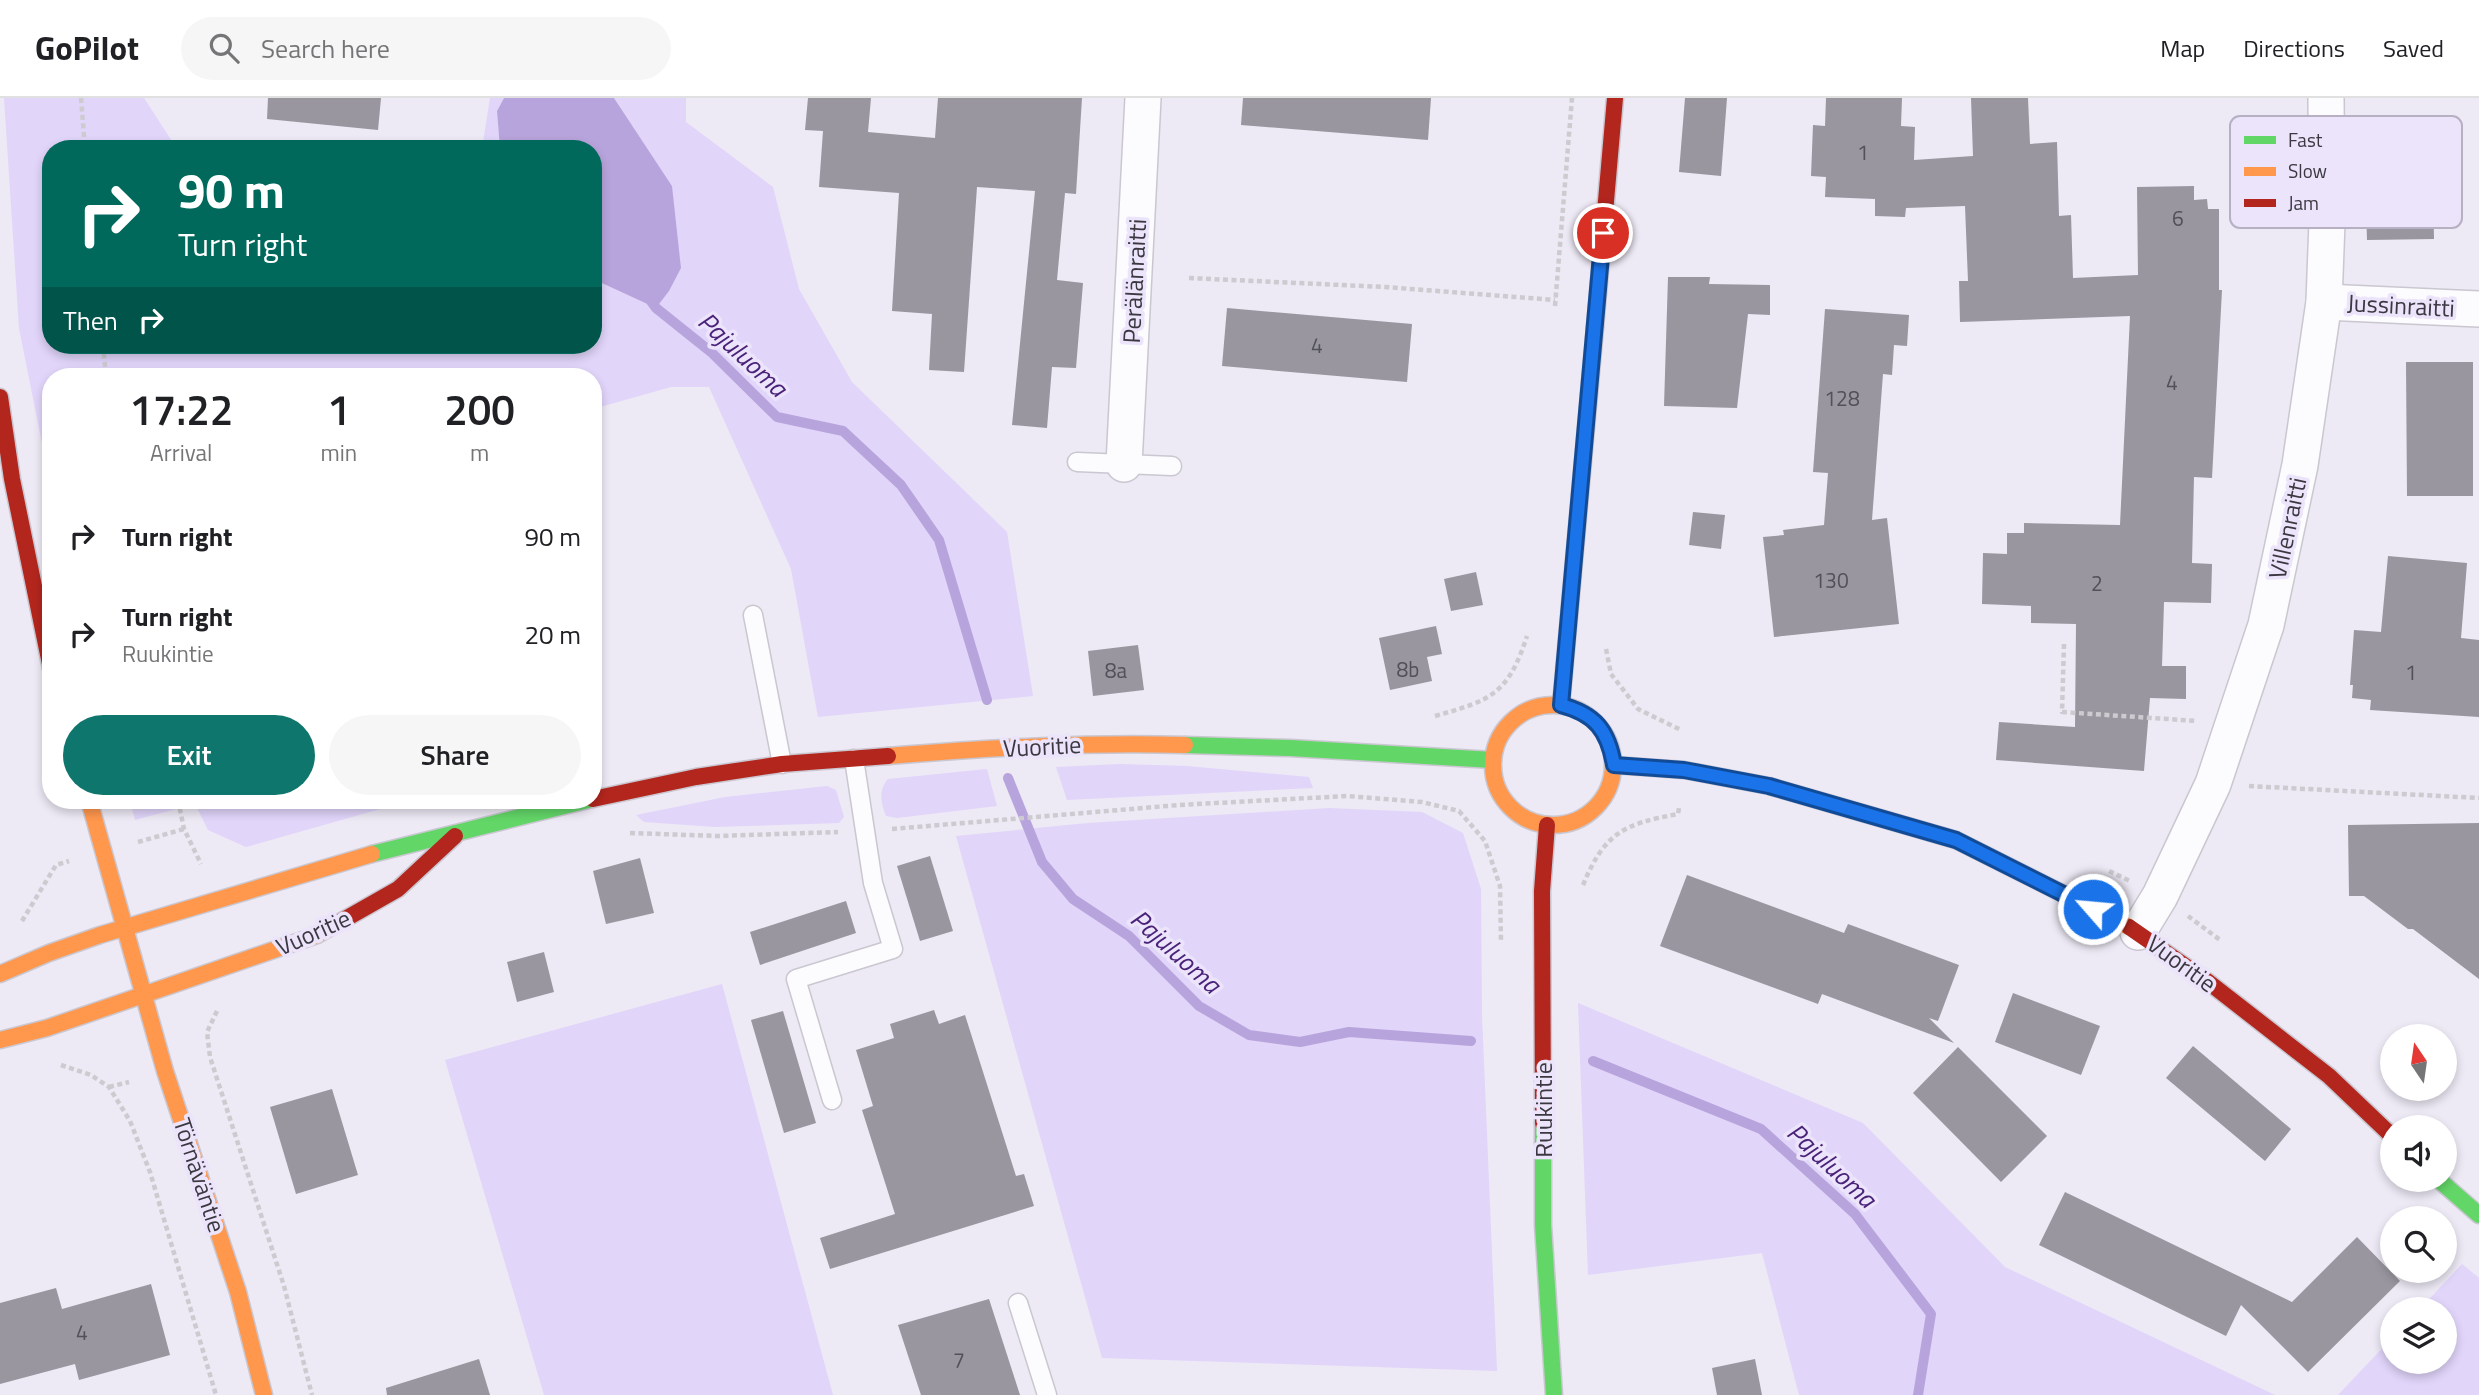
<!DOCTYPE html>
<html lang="en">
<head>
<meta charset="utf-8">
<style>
  body { margin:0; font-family:"Titillium Web",sans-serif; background:#f6f6f6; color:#202124; height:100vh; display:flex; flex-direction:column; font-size:26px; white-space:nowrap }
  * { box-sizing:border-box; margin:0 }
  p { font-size:23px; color:#757577 }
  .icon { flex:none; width:38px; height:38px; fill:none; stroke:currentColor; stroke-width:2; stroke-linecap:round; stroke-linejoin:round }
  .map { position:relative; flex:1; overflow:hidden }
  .panel { position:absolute; left:42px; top:270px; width:560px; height:441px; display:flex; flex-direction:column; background:#fff; border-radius:28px; box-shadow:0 4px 10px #0003 }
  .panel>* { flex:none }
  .guide { position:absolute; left:42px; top:42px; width:560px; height:214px; border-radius:28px; box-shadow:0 4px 10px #0003; background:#00695c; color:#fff; overflow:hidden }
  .needle { width:46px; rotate:347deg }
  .tools { position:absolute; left:2380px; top:926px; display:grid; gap:14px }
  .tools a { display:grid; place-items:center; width:77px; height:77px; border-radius:50%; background:#fff; box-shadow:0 4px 10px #0003; font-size:35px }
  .pin { position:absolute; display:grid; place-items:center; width:60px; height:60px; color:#fff; margin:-30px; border:4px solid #fff; border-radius:50%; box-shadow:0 2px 7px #0007 }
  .me { position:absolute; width:77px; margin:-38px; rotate:297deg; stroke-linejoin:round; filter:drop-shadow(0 0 5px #0008) }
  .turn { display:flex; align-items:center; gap:24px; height:147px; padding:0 21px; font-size:32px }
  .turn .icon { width:91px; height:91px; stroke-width:2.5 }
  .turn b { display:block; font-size:49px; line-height:60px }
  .then { display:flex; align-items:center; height:66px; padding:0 21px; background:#0003; gap:14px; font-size:26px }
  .eta { display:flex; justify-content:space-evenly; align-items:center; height:119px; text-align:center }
  .eta b { font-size:42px; font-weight:600; line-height:49px }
  .action { display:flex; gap:14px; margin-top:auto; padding:14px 21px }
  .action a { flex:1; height:80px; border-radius:42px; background:#0f766e; color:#fff; font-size:28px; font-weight:600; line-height:80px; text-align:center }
  .action a+a { background:#f6f6f6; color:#202124 }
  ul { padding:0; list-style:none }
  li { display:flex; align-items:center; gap:21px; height:98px; padding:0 21px }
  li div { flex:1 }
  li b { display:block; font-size:26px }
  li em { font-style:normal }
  header { display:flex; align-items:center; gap:42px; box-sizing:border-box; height:98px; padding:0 35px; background:#fff; border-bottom:2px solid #e0e0e0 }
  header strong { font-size:33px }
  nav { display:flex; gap:38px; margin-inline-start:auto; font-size:24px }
  .search { width:490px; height:63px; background:#f6f6f6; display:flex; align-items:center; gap:18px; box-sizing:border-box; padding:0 24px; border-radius:38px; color:#757577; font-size:26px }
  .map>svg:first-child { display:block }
  .green { fill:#e1d5fa }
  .water { fill:#b8a4dc }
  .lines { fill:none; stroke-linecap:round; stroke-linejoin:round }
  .stream { stroke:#b8a4dc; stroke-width:10 }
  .building { fill:#99969f }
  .lane-casing { stroke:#cac7d0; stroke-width:21 }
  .street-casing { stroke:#cac7d0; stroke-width:38 }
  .fast-casing { stroke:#cac7d0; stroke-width:19 }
  .slow-casing { stroke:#cac7d0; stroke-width:19 }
  .jam-casing { stroke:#cac7d0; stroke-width:19 }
  .path { stroke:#cdcbd0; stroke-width:4.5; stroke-dasharray:5 3.5; stroke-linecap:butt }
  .lane { stroke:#fcfcfe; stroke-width:18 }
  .street { stroke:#fcfcfe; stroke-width:35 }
  .fast { stroke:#63d668; stroke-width:16 }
  .slow { stroke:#ff974d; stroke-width:16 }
  .jam { stroke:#b3261e; stroke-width:16 }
  .route-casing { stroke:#114b97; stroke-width:18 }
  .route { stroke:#1a73e8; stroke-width:12 }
  .labels { text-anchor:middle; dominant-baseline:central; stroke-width:7; stroke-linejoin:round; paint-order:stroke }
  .number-label { font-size:21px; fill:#525058 }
  .street-label { font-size:24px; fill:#3b3841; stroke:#ebe4fa }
  .water-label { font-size:26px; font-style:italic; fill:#4a2279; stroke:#ebe4fa }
  .key { fill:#ebe4fa; stroke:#b6b0c2; stroke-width:2 }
  .key-label { font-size:19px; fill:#3b3841 }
</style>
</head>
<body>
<header>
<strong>GoPilot</strong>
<div class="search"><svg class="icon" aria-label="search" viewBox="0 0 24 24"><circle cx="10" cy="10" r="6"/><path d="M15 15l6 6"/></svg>Search here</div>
<nav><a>Map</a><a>Directions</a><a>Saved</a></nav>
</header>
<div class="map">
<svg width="2479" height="1297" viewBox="0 0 2479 1297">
  <rect width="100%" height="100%" fill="#ede9f5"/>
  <g class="green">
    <path d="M 4,0 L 144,0 L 177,51 L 51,51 L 51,247 L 593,247 L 593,181 L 656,210 L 672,88 L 614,0 L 686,0 L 686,24 L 773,89 L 799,191 L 852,284 L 1007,434 L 1033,598 L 818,619 L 791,471 L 709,289 L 671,289 L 593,311 L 593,278 L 51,278 L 51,391 L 19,230 Z"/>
    <path d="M 490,0 L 504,0 L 497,13 L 500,51 L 482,51 Z"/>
    <path d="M 1119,666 L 1187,668 L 1309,679 L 1313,690 L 1067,702 L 1056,669 Z"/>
    <path d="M 987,671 L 997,708 L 897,720 L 886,718 C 881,706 878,692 888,681 Z"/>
    <path d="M 827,688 L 836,692 L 844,719 L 839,725 L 715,729 L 644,724 L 636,717 L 725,699 Z"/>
    <path d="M 130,702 L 412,702 L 246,749 L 208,732 L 195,706 L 135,722 Z"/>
    <path d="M 1329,710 L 1422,714 L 1463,735 L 1481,791 L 1482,918 L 1497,1273 L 1102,1260 L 956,738 L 1088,725 Z"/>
    <path d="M 722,886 L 833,1297 L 544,1297 L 445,962 Z"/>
    <path d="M 1578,905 L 1863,1025 L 2005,1169 L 2275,1297 L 1799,1297 L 1762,1155 L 1588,1177 Z"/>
    <path d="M 2462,1166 L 2479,1180 L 2479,1297 L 2338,1297 L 2392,1240 L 2392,1264 L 2445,1264 L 2445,1211 L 2420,1211 Z"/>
  </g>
  <path class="water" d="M 504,0 L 614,0 L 672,88 L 681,170 L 669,193 L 656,210 L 593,181 L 593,51 L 500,51 L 497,13 Z"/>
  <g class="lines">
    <g class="stream">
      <path d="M 648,199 L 656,210 L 711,254 L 777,319 L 843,333 L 901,387 L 939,442 L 987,602"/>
      <path d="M 1008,680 L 1042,764 L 1073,801 L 1129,838 L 1199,908 L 1249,937 L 1300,944 L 1349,934 L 1471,943"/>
      <path d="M 1593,963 L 1761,1031 L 1855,1116 L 1931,1216 L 1918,1297"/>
    </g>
  </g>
  <g class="building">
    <path d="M 268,0 L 381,0 L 378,32 L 267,21 Z"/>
    <path d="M 808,0 L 871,0 L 868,34 L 935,40 L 938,0 L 1082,0 L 1076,96 L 1065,95 L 1057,182 L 1083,185 L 1076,270 L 1052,269 L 1047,330 L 1012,327 L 1035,93 L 977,89 L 964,274 L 929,272 L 932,216 L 892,213 L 899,95 L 819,89 L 823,33 L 805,32 Z"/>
    <path d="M 1243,0 L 1431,0 L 1428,42 L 1241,27 Z"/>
    <path d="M 1685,0 L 1727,0 L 1721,78 L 1679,74 Z"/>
    <path d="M 1826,0 L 1902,0 L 1901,28 L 1915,29 L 1914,62 L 1973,58 L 1971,0 L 2028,0 L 2030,46 L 2057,44 L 2059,118 L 2071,117 L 2073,180 L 2138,177 L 2137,89 L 2194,88 L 2194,102 L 2207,101 L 2208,111 L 2219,111 L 2219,192 L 2222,192 L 2212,380 L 2194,379 L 2192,465 L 2212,466 L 2211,505 L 2164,504 L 2162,568 L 2186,568 L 2186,601 L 2150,600 L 2144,673 L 1996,662 L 1999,624 L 2075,629 L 2076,526 L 2031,525 L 2031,508 L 1982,506 L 1983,455 L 2007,456 L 2007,435 L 2024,435 L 2024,425 L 2120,427 L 2130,218 L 1960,224 L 1959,183 L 1968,183 L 1965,108 L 1906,110 L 1905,119 L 1875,118 L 1875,101 L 1825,99 L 1826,79 L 1811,78 L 1813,27 L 1825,28 Z"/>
    <path d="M 2422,75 L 2422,94 L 2433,94 L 2434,141 L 2367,142 L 2365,76 Z"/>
    <path d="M 1668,179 L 1710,179 L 1709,186 L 1770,187 L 1770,217 L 1748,216 L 1737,310 L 1664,308 Z"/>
    <path d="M 1227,210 L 1412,226 L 1407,284 L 1222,268 Z"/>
    <path d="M 1825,211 L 1909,217 L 1907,248 L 1894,247 L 1892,277 L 1883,276 L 1872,422 L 1887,420 L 1899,526 L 1774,539 L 1763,439 L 1784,437 L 1783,432 L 1824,427 L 1828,375 L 1813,374 Z"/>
    <path d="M 2406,264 L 2473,264 L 2473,398 L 2407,398 Z"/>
    <path d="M 1693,414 L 1725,417 L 1721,451 L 1689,447 Z"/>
    <path d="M 2388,458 L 2467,465 L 2461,540 L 2479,542 L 2479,619 L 2370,612 L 2371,602 L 2352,600 L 2353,587 L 2350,587 L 2354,532 L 2381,534 Z"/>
    <path d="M 1476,474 L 1483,507 L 1451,513 L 1444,481 Z"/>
    <path d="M 1436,528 L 1442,556 L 1427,559 L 1432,583 L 1390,592 L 1379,540 Z"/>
    <path d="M 1138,547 L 1144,592 L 1093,598 L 1088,553 Z"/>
    <path d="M 2479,725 L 2479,881 L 2413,831 L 2408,831 L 2364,798 L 2349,798 L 2348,727 Z"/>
    <path d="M 930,758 L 953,833 L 920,843 L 897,768 Z"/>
    <path d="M 640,760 L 654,815 L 606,826 L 593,773 Z"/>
    <path d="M 1687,777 L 1844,835 L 1848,826 L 1959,867 L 1938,923 L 1929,920 L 1954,945 L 1822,896 L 1818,906 L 1660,848 Z"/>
    <path d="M 846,803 L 856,835 L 760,867 L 750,834 Z"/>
    <path d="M 544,854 L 554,894 L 517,904 L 507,864 Z"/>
    <path d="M 2013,895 L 2100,928 L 2081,977 L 1995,944 Z"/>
    <path d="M 934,912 L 939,926 L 965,917 L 1016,1078 L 1024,1076 L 1034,1108 L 830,1171 L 820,1140 L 895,1116 L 862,1012 L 873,1008 L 856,952 L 894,940 L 890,926 Z"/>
    <path d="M 783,913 L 816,1025 L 784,1035 L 751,922 Z"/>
    <path d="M 2193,948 L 2291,1031 L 2265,1063 L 2166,980 Z"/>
    <path d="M 1958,949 L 2047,1038 L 2001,1084 L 1913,995 Z"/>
    <path d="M 332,991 L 358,1077 L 296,1096 L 270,1009 Z"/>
    <path d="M 2065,1094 L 2292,1204 L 2357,1139 L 2400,1183 L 2308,1274 L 2241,1207 L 2226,1238 L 2039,1147 Z"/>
    <path d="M 151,1186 L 170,1257 L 79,1282 L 75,1266 L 0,1286 L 0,1205 L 56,1190 L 62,1211 Z"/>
    <path d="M 989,1201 L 1020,1297 L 921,1297 L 898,1227 Z"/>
    <path d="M 479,1261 L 490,1297 L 387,1297 L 386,1290 Z"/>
    <path d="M 1755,1261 L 1762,1297 L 1717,1297 L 1712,1270 Z"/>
  </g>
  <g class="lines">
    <defs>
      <g id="lane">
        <path d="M 1077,364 L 1172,368"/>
        <path d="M 753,517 L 782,666"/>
        <path d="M 832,1002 L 796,881 L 893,851 L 873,785 L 854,661"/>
        <path d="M 1018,1205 L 1047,1297"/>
      </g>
      <g id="street">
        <path d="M 2324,204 L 2479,211"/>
        <path d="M 1124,366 L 1143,0"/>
        <path d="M 2138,834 L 2160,798 L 2213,686 L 2266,527 L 2300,367 L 2324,204 L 2327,124 L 2326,0"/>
      </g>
      <g id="fast">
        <path d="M 1561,607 L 1595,229"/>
        <path d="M 1185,647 L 1290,650 L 1493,662"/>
        <path d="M 372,756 L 588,702"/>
        <path d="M 1543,1025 L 1543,1127 L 1554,1297"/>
        <path d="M 2439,1082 L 2479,1117"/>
      </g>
      <g id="slow">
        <circle cx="1553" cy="667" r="60"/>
        <path d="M 888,658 C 987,650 1086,644 1185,647"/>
        <path d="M 1614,667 L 1684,672 L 1769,688 L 1956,742 L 2129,829"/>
        <path d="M 89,702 L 165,973 L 238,1194 L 264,1297"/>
        <path d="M 0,876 L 49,855 L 100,837 L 372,756"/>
        <path d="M 0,942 L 47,930 L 317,837 L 333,828"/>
      </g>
      <g id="jam">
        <path d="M 1595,229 L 1615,0"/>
        <path d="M 0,299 L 12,381 L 51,571"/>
        <path d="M 593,701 L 696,679 L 782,666 L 888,658"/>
        <path d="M 333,828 L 398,791 L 455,738"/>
        <path d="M 2129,829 L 2207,883 L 2329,978 L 2392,1038"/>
        <path d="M 1543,1025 L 1542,793 L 1547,727"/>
      </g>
    </defs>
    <use href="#lane" class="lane-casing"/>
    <use href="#street" class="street-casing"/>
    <use href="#fast" class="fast-casing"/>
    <use href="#slow" class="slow-casing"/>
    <use href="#jam" class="jam-casing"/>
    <g class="path">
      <path d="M 81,0 L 85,51"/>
      <path d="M 1189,180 L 1385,189 L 1555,202"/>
      <path d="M 1555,208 L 1572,0"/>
      <path d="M 103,247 L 106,278"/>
      <path d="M 2064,546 L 2062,614 L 2197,623"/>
      <path d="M 1606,551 L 1611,576 L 1638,611 L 1681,632"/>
      <path d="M 1435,618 C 1492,602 1508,596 1527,538"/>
      <path d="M 2249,688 L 2479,700"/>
      <path d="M 178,702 L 184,731 L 201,766"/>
      <path d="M 892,731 L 1179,707 L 1347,698 L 1422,704 L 1459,713 L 1485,743 L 1500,788 L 1501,844"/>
      <path d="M 630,735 L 718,738 L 838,734"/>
      <path d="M 138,744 L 184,731"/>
      <path d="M 2109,773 L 2130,783"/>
      <path d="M 1583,787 C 1605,734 1624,726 1678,716 L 1679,710"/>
      <path d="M 2188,818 L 2220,842"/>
      <path d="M 22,823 L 56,767 L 69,763"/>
      <path d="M 217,913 L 207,934 L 210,959 L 284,1188 L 312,1297"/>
      <path d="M 61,967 L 91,977 L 109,989 L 130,1023 L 150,1074 L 216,1297"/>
      <path d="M 109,989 L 129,984"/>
    </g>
    <use href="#lane" class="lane"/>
    <use href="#street" class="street"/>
    <use href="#fast" class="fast"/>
    <use href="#slow" class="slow"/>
    <use href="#jam" class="jam"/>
  </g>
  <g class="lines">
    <defs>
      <path id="route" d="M 1603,135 L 1561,607 C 1595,616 1608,632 1614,667 L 1684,672 L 1769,688 L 1956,742 L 2093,811"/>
    </defs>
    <use href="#route" class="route-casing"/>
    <use href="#route" class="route"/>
  </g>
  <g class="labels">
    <g class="number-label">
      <text x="1863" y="54">1</text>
      <text x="2178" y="120">6</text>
      <text x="1317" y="247">4</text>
      <text x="2172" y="284">4</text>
      <text x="1842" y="300">128</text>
      <text x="1831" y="482">130</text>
      <text x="2097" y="485">2</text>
      <text x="1408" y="571">8b</text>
      <text x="1116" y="572">8a</text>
      <text x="2411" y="574">1</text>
      <text x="82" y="1234">4</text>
      <text x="959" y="1262">7</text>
    </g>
    <g class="street-label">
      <text transform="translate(1134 183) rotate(-87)">Perälänraitti</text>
      <text transform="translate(2401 207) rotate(3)">Jussinraitti</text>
      <text transform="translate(2287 430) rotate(-78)">Villenraitti</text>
      <text transform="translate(1042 648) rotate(-3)">Vuoritie</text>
      <text transform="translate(313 834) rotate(-24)">Vuoritie</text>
      <text transform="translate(2182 865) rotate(36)">Vuoritie</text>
      <text transform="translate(1543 1012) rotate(-90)">Ruukintie</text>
      <text transform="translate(200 1077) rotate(72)">Törnäväntie</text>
    </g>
    <g class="water-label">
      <text transform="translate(743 256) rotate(43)">Pajuluoma</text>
      <text transform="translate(1176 853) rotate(42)">Pajuluoma</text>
      <text transform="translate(1832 1067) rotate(43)">Pajuluoma</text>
    </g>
  </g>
  <rect x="2230" y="18" width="232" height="112" rx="10" class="key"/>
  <rect x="2244" y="38" width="32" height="8" fill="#63d668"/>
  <rect x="2244" y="69" width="32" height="9" fill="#ff974d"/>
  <rect x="2244" y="101" width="32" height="8" fill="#b3261e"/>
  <g class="key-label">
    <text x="2288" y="49">Fast</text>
    <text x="2288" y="80">Slow</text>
    <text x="2288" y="112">Jam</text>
  </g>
</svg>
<div class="tools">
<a><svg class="needle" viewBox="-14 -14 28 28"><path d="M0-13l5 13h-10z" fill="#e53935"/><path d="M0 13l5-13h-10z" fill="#757577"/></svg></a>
<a><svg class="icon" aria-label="sound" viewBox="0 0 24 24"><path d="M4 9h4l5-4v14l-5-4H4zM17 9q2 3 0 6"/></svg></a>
<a><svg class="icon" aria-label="search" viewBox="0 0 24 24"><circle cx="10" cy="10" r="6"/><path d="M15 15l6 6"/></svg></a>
<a><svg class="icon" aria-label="layers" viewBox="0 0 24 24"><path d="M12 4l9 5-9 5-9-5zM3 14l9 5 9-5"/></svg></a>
</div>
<div class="pin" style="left:1603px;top:135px;background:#d93025"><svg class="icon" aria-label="arrive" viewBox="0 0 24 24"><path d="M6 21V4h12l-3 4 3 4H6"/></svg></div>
<svg class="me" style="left:2093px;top:811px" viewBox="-20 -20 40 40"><circle r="17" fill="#1a73e8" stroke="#fff" stroke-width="3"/><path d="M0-11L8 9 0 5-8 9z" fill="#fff"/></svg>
<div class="guide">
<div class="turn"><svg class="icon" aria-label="right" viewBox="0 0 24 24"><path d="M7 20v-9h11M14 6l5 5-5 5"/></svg><div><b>90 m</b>Turn right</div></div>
<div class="then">Then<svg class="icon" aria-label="right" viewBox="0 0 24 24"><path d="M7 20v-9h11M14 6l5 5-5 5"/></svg></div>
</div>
<section class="panel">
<div class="eta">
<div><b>17:22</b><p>Arrival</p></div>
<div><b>1</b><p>min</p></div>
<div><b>200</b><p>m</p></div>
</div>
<ul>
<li><svg class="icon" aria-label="right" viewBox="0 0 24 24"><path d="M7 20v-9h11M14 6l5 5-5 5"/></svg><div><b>Turn right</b></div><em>90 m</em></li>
<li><svg class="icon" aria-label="right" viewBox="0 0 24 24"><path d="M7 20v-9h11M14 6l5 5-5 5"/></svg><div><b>Turn right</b><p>Ruukintie</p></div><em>20 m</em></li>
</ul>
<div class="action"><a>Exit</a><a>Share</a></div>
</section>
</div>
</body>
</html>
